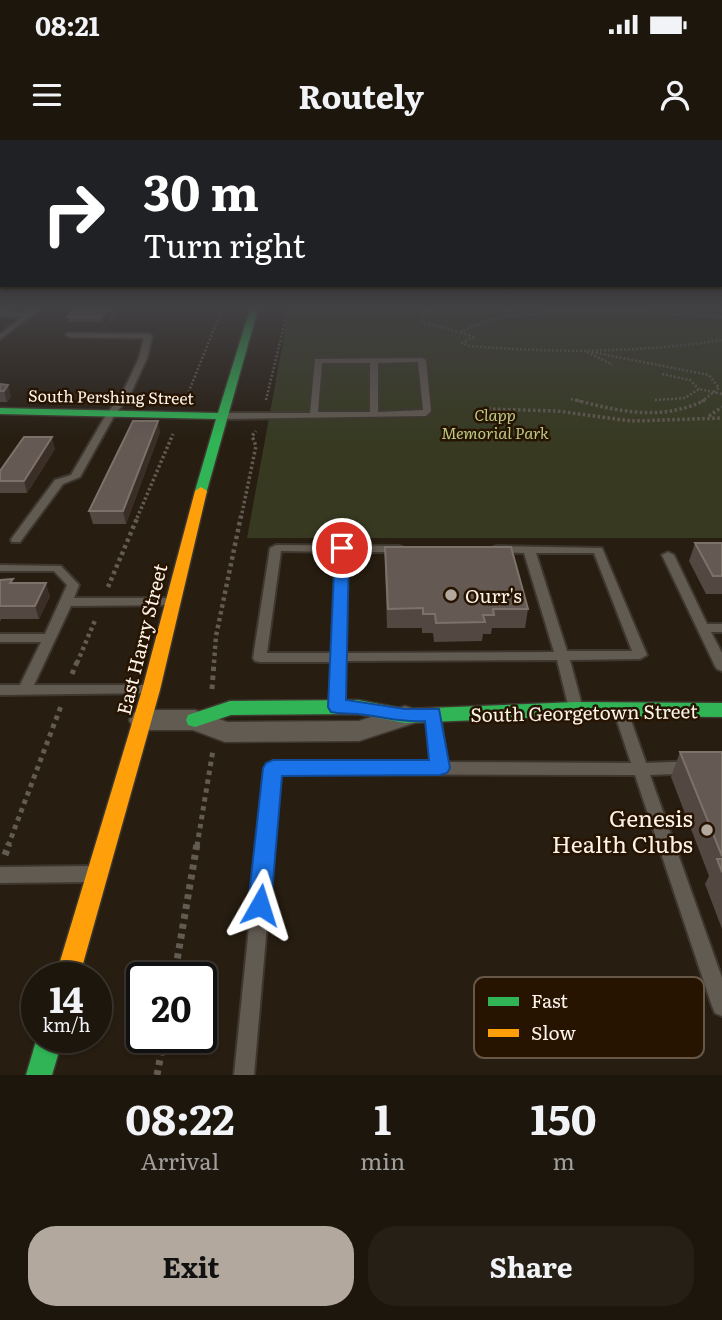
<!DOCTYPE html>
<html lang="en">
<head>
<meta charset="utf-8">
<style>
  body { margin:0; font-family:Literata,serif; background:#251f16; color:#f1f3f6; height:100vh; display:flex; flex-direction:column; font-size:26px; white-space:nowrap }
  * { box-sizing:border-box; margin:0 }
  p { font-size:23px; color:#a09f9d }
  .icon { flex:none; width:38px; height:38px; fill:none; stroke:currentColor; stroke-width:2; stroke-linecap:round; stroke-linejoin:round }
  .map { position:relative; height:935px; overflow:hidden }
  .drawer { display:flex; flex-direction:column; background:#1d160d; flex:1 }
  .drawer>* { flex:none }
  .banner { position:absolute; left:0px; top:0px; width:723px; height:147px; box-shadow:0 2px 5px #0004,0 0 0 2px #3b352e; background:#202124; color:#fff; overflow:hidden }
  .speed { position:absolute; left:21px; top:822px; display:flex; gap:14px; font-size:35px; font-weight:700; text-align:center }
  .speed>* { display:grid; place-content:center; width:91px; height:91px; border-radius:50%; background:#1d160d; box-shadow:0 2px 5px #0004,0 0 0 2px #3b352e; line-height:1 }
  .speed small { font-size:18px; font-weight:400 }
  .speed .limit { border:4px solid #111; border-radius:10px; background:#fff; color:#111 }
  .pin { position:absolute; display:grid; place-items:center; width:60px; height:60px; color:#fff; margin:-30px; border:4px solid #fff; border-radius:50%; box-shadow:0 2px 7px #0007 }
  .me { position:absolute; width:77px; margin:-38px; rotate:6deg; stroke-linejoin:round; filter:drop-shadow(0 0 5px #0008) }
  .turn { display:flex; align-items:center; gap:24px; height:147px; padding:0 28px; font-size:32px }
  .turn .icon { width:91px; height:91px; stroke-width:2.5 }
  .turn b { display:block; font-size:49px; line-height:60px }
  .eta { display:flex; justify-content:space-evenly; align-items:center; height:119px; text-align:center }
  .eta b { font-size:42px; font-weight:700; line-height:49px }
  .action { display:flex; gap:14px; margin-top:auto; padding:14px 28px }
  .action a { flex:1; height:80px; border-radius:28px; background:#b2a89d; color:#111; font-size:28px; font-weight:700; line-height:80px; text-align:center }
  .action a+a { background:#251f16; color:#f1f3f6 }
  .status { display:flex; justify-content:space-between; align-items:center; height:49px; padding:0 35px; background:#1d160d; direction:ltr }
  .status svg { height:19px; fill:currentColor }
  header { display:flex; justify-content:space-between; align-items:center; height:91px; padding:0 28px; background:#1d160d; font-size:32px; font-weight:700 }
  .map>svg:first-child { display:block }
  .green { fill:#373a21 }
  .lines { fill:none; stroke-linecap:round; stroke-linejoin:round }
  .lane-casing { stroke:#3e372f; stroke-width:4 }
  .street-casing { stroke:#3e372f; stroke-width:3 }
  .fast-casing { stroke:#3e372f; stroke-width:3 }
  .slow-casing { stroke:#3e372f; stroke-width:3 }
  .path-far4 { stroke:#625b52; stroke-width:2.5; stroke-dasharray:2 2; stroke-linecap:butt }
  .path-far3 { stroke:#625b52; stroke-width:3.5; stroke-dasharray:2.5 2.5; stroke-linecap:butt }
  .path-far2 { stroke:#625b52; stroke-width:4.5; stroke-dasharray:3.5 3.5; stroke-linecap:butt }
  .path-far1 { stroke:#625b52; stroke-width:5; stroke-dasharray:4.5 4.5; stroke-linecap:butt }
  .path { stroke:#625b52; stroke-width:7; stroke-dasharray:5 5; stroke-linecap:butt }
  .lane { fill:#625b52; fill-rule:evenodd }
  .street { fill:#625b52; fill-rule:evenodd }
  .fast { fill:#30b455; fill-rule:evenodd }
  .slow { fill:#ff9f0a; fill-rule:evenodd }
  .wall { fill:#534741 }
  .shaded-wall { fill:#3a2e26 }
  .building { fill:#655953; stroke:#7d726a; stroke-width:2 }
  .route { fill:#1a73e8; stroke:#114b97; stroke-width:2 }
  .poi-dot { fill:#b2a89d; stroke:#261401; stroke-width:2.5 }
  .labels { text-anchor:middle; dominant-baseline:central; stroke-width:5; stroke-linejoin:round; paint-order:stroke }
  .far-street-label { font-size:16px; fill:#fdf3e9; stroke:#261401 }
  .far-park-label { font-size:16px; font-style:italic; fill:#bcc886; stroke:#261401 }
  .poi-label { font-size:19px; fill:#fdf3e9; stroke:#261401; text-anchor:start }
  .street-label { font-size:19px; fill:#fdf3e9; stroke:#261401 }
  .near-poi-label { font-size:23px; fill:#fdf3e9; stroke:#261401; text-anchor:end }
  .key { fill:#261401; stroke:#665747; stroke-width:2 }
  .key-label { font-size:19px; fill:#fdf3e9 }
</style>
</head>
<body>
<div class="status"><b>08:21</b><svg viewBox="0 0 49 12"><path d="M0 12V9h3v3zM5 12V6h3v6zM10 12V3h3v9zM15 12V0h3v12zM26 1h20v11H26zM47 4h2v5h-2z"/></svg></div>
<header><svg class="icon" aria-label="menu" viewBox="0 0 24 24"><path d="M4 6h16M4 12h16M4 18h16"/></svg>Routely<svg class="icon" aria-label="person" viewBox="0 0 24 24"><circle cx="12" cy="8" r="4"/><path d="M4 21q1-7 8-7t8 7"/></svg></header>
<div class="map">
<svg width="722" height="935" viewBox="0 0 722 935">
  <rect width="100%" height="100%" fill="#271d11"/>
  <path class="green" d="M 289,169 L 722,169 L 722,398 L 247,398 Z"/>
  <g class="lines">
    <defs>
      <g id="lane">
        <path d="M 32,169 L 40,169 L 0,199 L 0,194 L 23,177 L 0,175 L 0,171 L 28,173 Z"/>
        <path d="M 67,193 L 148,194 L 152,196 L 147,218 L 130,255 L 114,276 L 80,337 L 63,344 L 20,402 L 12,402 L 11,400 L 12,398 L 55,340 L 71,335 L 106,275 L 122,254 L 139,218 L 144,198 L 70,197 L 66,195 Z"/>
        <path d="M 422,218 L 426,220 L 431,271 L 426,276 L 221,279 L 217,276 L 221,273 L 310,273 L 315,219 ZM 418,222 L 423,270 L 378,272 L 378,223 ZM 322,223 L 370,223 L 370,272 L 318,272 Z"/>
        <path d="M 276,405 L 400,406 L 406,409 L 400,412 L 347,412 L 346,513 L 554,512 L 524,413 L 496,412 L 490,409 L 496,406 L 602,408 L 647,515 L 640,519 L 570,520 L 583,569 L 581,573 L 571,573 L 569,569 L 557,520 L 345,521 L 344,567 L 342,571 L 332,571 L 330,567 L 332,522 L 260,522 L 255,521 L 253,518 L 270,408 ZM 281,411 L 336,412 L 333,513 L 267,513 ZM 536,413 L 594,413 L 632,511 L 567,511 Z"/>
        <path d="M 668,412 L 674,415 L 707,484 L 722,484 L 722,492 L 711,492 L 722,513 L 722,531 L 717,529 L 715,526 L 662,415 Z"/>
        <path d="M 0,425 L 61,426 L 79,445 L 74,458 L 177,458 L 179,461 L 177,464 L 173,465 L 71,466 L 34,545 L 147,545 L 152,547 L 154,550 L 152,553 L 0,555 L 0,545 L 20,545 L 41,502 L 0,502 L 0,494 L 45,494 L 67,445 L 54,431 L 0,431 Z"/>
        <path d="M 620,564 L 625,565 L 627,569 L 646,623 L 722,620 L 722,632 L 650,635 L 722,838 L 722,876 L 715,873 L 712,866 L 635,635 L 280,634 L 254,935 L 234,935 L 265,628 L 268,624 L 273,622 L 432,622 L 426,574 L 428,570 L 438,570 L 440,574 L 447,622 L 631,623 L 613,569 L 615,565 Z"/>
        <path d="M 91,726 L 97,729 L 100,734 L 97,739 L 91,742 L 0,743 L 0,727 Z"/>
      </g>
      <path id="street" d="M 405,566 L 414,569 L 418,576 L 414,583 L 359,601 L 225,602 L 193,590 L 142,590 L 133,587 L 129,580 L 133,573 L 142,570 L 195,570 L 227,582 L 359,581 Z"/>
      <g id="fast">
        <path d="M 250,169 L 258,169 L 206,354 L 196,354 L 195,351 L 216,279 L 0,274 L 0,268 L 218,273 Z"/>
        <path d="M 358,560 L 405,569 L 577,562 L 722,563 L 722,577 L 577,576 L 405,583 L 358,574 L 231,575 L 195,587 L 188,585 L 186,580 L 188,575 L 230,561 Z"/>
        <path d="M 37,898 L 63,898 L 52,935 L 26,935 Z"/>
      </g>
      <path id="slow" d="M 201,347 L 207,351 L 160,550 L 79,838 L 55,838 L 142,550 L 195,351 Z"/>
    </defs>
    <use href="#lane" class="lane-casing"/>
    <use href="#street" class="street-casing"/>
    <use href="#fast" class="fast-casing"/>
    <use href="#slow" class="slow-casing"/>
    <g class="path-far4">
      <path d="M 425,169 L 421,180 L 424,183 L 459,192"/>
      <path d="M 722,177 L 586,170 L 498,177 L 459,192 L 475,197 L 462,203 L 469,206 C 553,213 638,213 722,200"/>
      <path d="M 109,181 L 118,169"/>
      <path d="M 587,212 L 613,225"/>
      <path d="M 592,212 L 709,235 L 719,248 L 701,262"/>
      <path d="M 662,234 L 690,240 L 699,249"/>
      <path d="M 187,256 L 222,169"/>
      <path d="M 571,259 L 583,262"/>
      <path d="M 266,260 L 288,169"/>
      <path d="M 655,260 L 685,258 L 699,249 L 722,254"/>
    </g>
    <g class="path-far3">
      <path d="M 576,260 C 620,272 663,281 705,260"/>
      <path d="M 488,269 L 557,271 L 631,281 L 722,278"/>
      <path d="M 709,276 L 722,267"/>
      <path d="M 137,378 L 173,294"/>
      <path d="M 241,378 L 256,306 L 252,296 L 256,291"/>
    </g>
    <g class="path-far2">
      <path d="M 108,447 L 138,376"/>
      <path d="M 77,523 L 96,478"/>
      <path d="M 214,523 L 216,496 L 241,376"/>
    </g>
    <g class="path-far1">
      <path d="M 72,534 L 77,522"/>
      <path d="M 212,549 L 214,522"/>
      <path d="M 8,706 L 61,566"/>
      <path d="M 197,706 L 213,610"/>
    </g>
    <g class="path">
      <path d="M 5,715 L 9,704"/>
      <path d="M 174,838 L 197,704"/>
      <path d="M 157,935 L 164,898"/>
    </g>
    <use href="#lane" class="lane"/>
    <use href="#street" class="street"/>
    <use href="#fast" class="fast"/>
    <use href="#slow" class="slow"/>
  </g>
  <g class="wall">
    <path d="M 74,169 L 111,169 L 102,182 L 69,182 L 68,177 Z"/>
    <path d="M 0,244 L 11,256 L 7,262 L 0,262 Z"/>
    <path d="M 160,292 L 126,384 L 93,384 L 89,371 Z"/>
    <path d="M 55,309 L 27,353 L 0,353 L 0,331 Z"/>
    <path d="M 695,403 L 722,403 L 722,454 L 706,454 L 689,421 Z"/>
    <path d="M 385,407 L 528,469 L 525,488 L 492,488 L 491,494 L 483,494 L 482,501 L 434,502 L 433,493 L 422,493 L 422,488 L 387,488 L 385,426 Z"/>
    <path d="M 0,440 L 14,443 L 50,456 L 39,479 L 1,479 L 0,482 Z"/>
    <path d="M 680,612 L 722,612 L 722,789 L 705,744 L 709,736 L 671,637 Z"/>
  </g>
  <g class="shaded-wall">
    <path d="M 107,169 L 111,169 L 102,182 L 101,177 Z"/>
    <path d="M 8,245 L 11,256 L 7,262 L 4,251 Z"/>
    <path d="M 158,281 L 160,292 L 126,384 L 123,371 Z"/>
    <path d="M 52,297 L 55,309 L 27,353 L 24,341 Z"/>
    <path d="M 46,443 L 50,456 L 39,479 L 35,466 Z"/>
  </g>
  <g class="building">
    <path d="M 74,169 L 107,169 L 101,177 L 68,177 Z"/>
    <path d="M 0,244 L 8,245 L 4,251 L 0,251 Z"/>
    <path d="M 133,281 L 158,281 L 123,371 L 89,371 Z"/>
    <path d="M 24,297 L 52,297 L 24,341 L 0,341 L 0,331 Z"/>
    <path d="M 695,403 L 722,403 L 722,436 L 713,436 Z"/>
    <path d="M 385,407 L 511,407 L 528,469 L 493,469 L 494,475 L 483,475 L 485,482 L 436,483 L 435,474 L 423,474 L 423,468 L 388,469 Z"/>
    <path d="M 13,439 L 10,443 L 46,443 L 35,466 L 0,466 L 0,440 Z"/>
    <path d="M 680,612 L 722,612 L 722,716 Z"/>
    <path d="M 717,719 L 722,719 L 722,732 Z"/>
  </g>
  <linearGradient id="sky" x2="0" y2="1"><stop stop-color="#151009"/><stop offset="0.56" stop-color="#414043"/><stop offset="1" stop-color="#414043" stop-opacity="0"/></linearGradient>
  <rect width="722" height="300" fill="url(#sky)"/>
  <path class="route" d="M 342,404 L 349,408 L 346,560 L 405,569 L 439,569 L 450,628 L 447,633 L 440,635 L 282,636 L 271,765 L 268,773 L 260,776 L 252,773 L 248,765 L 263,628 L 266,623 L 273,620 L 429,620 L 425,581 C 401,583 381,576 358,574 C 349,573 340,574 331,572 L 328,567 L 335,408 Z"/>
  <g class="poi-dot">
    <circle cx="451" cy="455" r="7"/>
    <circle cx="707" cy="690" r="7"/>
  </g>
  <g class="labels">
    <g class="far-street-label">
      <text transform="translate(111 256) rotate(1)">South Pershing Street</text>
    </g>
    <g class="far-park-label">
      <text x="495" y="274">Clapp<tspan x="495" dy="18">Memorial Park</tspan></text>
    </g>
    <g class="poi-label">
      <text x="465" y="455">Ourr's</text>
    </g>
    <g class="street-label">
      <text transform="translate(141 499) rotate(-76)">East Harry Street</text>
      <text transform="translate(584 572) rotate(-1)">South Georgetown Street</text>
    </g>
    <g class="near-poi-label">
      <text x="693" y="677">Genesis<tspan x="693" dy="26">Health Clubs</tspan></text>
    </g>
  </g>
  <rect x="474" y="837" width="230" height="81" rx="10" class="key"/>
  <rect x="488" y="857" width="31" height="9" fill="#30b455"/>
  <rect x="488" y="889" width="31" height="8" fill="#ff9f0a"/>
  <g class="key-label">
    <text x="531" y="868">Fast</text>
    <text x="531" y="900">Slow</text>
  </g>
</svg>
<div class="speed"><div>14<small>km/h</small></div><div class="limit">20</div></div>
<div class="pin" style="left:342px;top:408px;background:#d93025"><svg class="icon" aria-label="arrive" viewBox="0 0 24 24"><path d="M6 21V4h12l-3 4 3 4H6"/></svg></div>
<svg class="me" style="left:260px;top:765px" viewBox="-20 -20 40 40"><path d="M0-17L14 15 0 8-14 15z" fill="#1a73e8" stroke="#fff" stroke-width="4"/></svg>
<div class="banner">
<div class="turn"><svg class="icon" aria-label="right" viewBox="0 0 24 24"><path d="M7 20v-9h11M14 6l5 5-5 5"/></svg><div><b>30 m</b>Turn right</div></div>
</div>
</div>
<section class="drawer">
<div class="eta">
<div><b>08:22</b><p>Arrival</p></div>
<div><b>1</b><p>min</p></div>
<div><b>150</b><p>m</p></div>
</div>
<div class="action"><a>Exit</a><a>Share</a></div>
</section>
</body>
</html>
